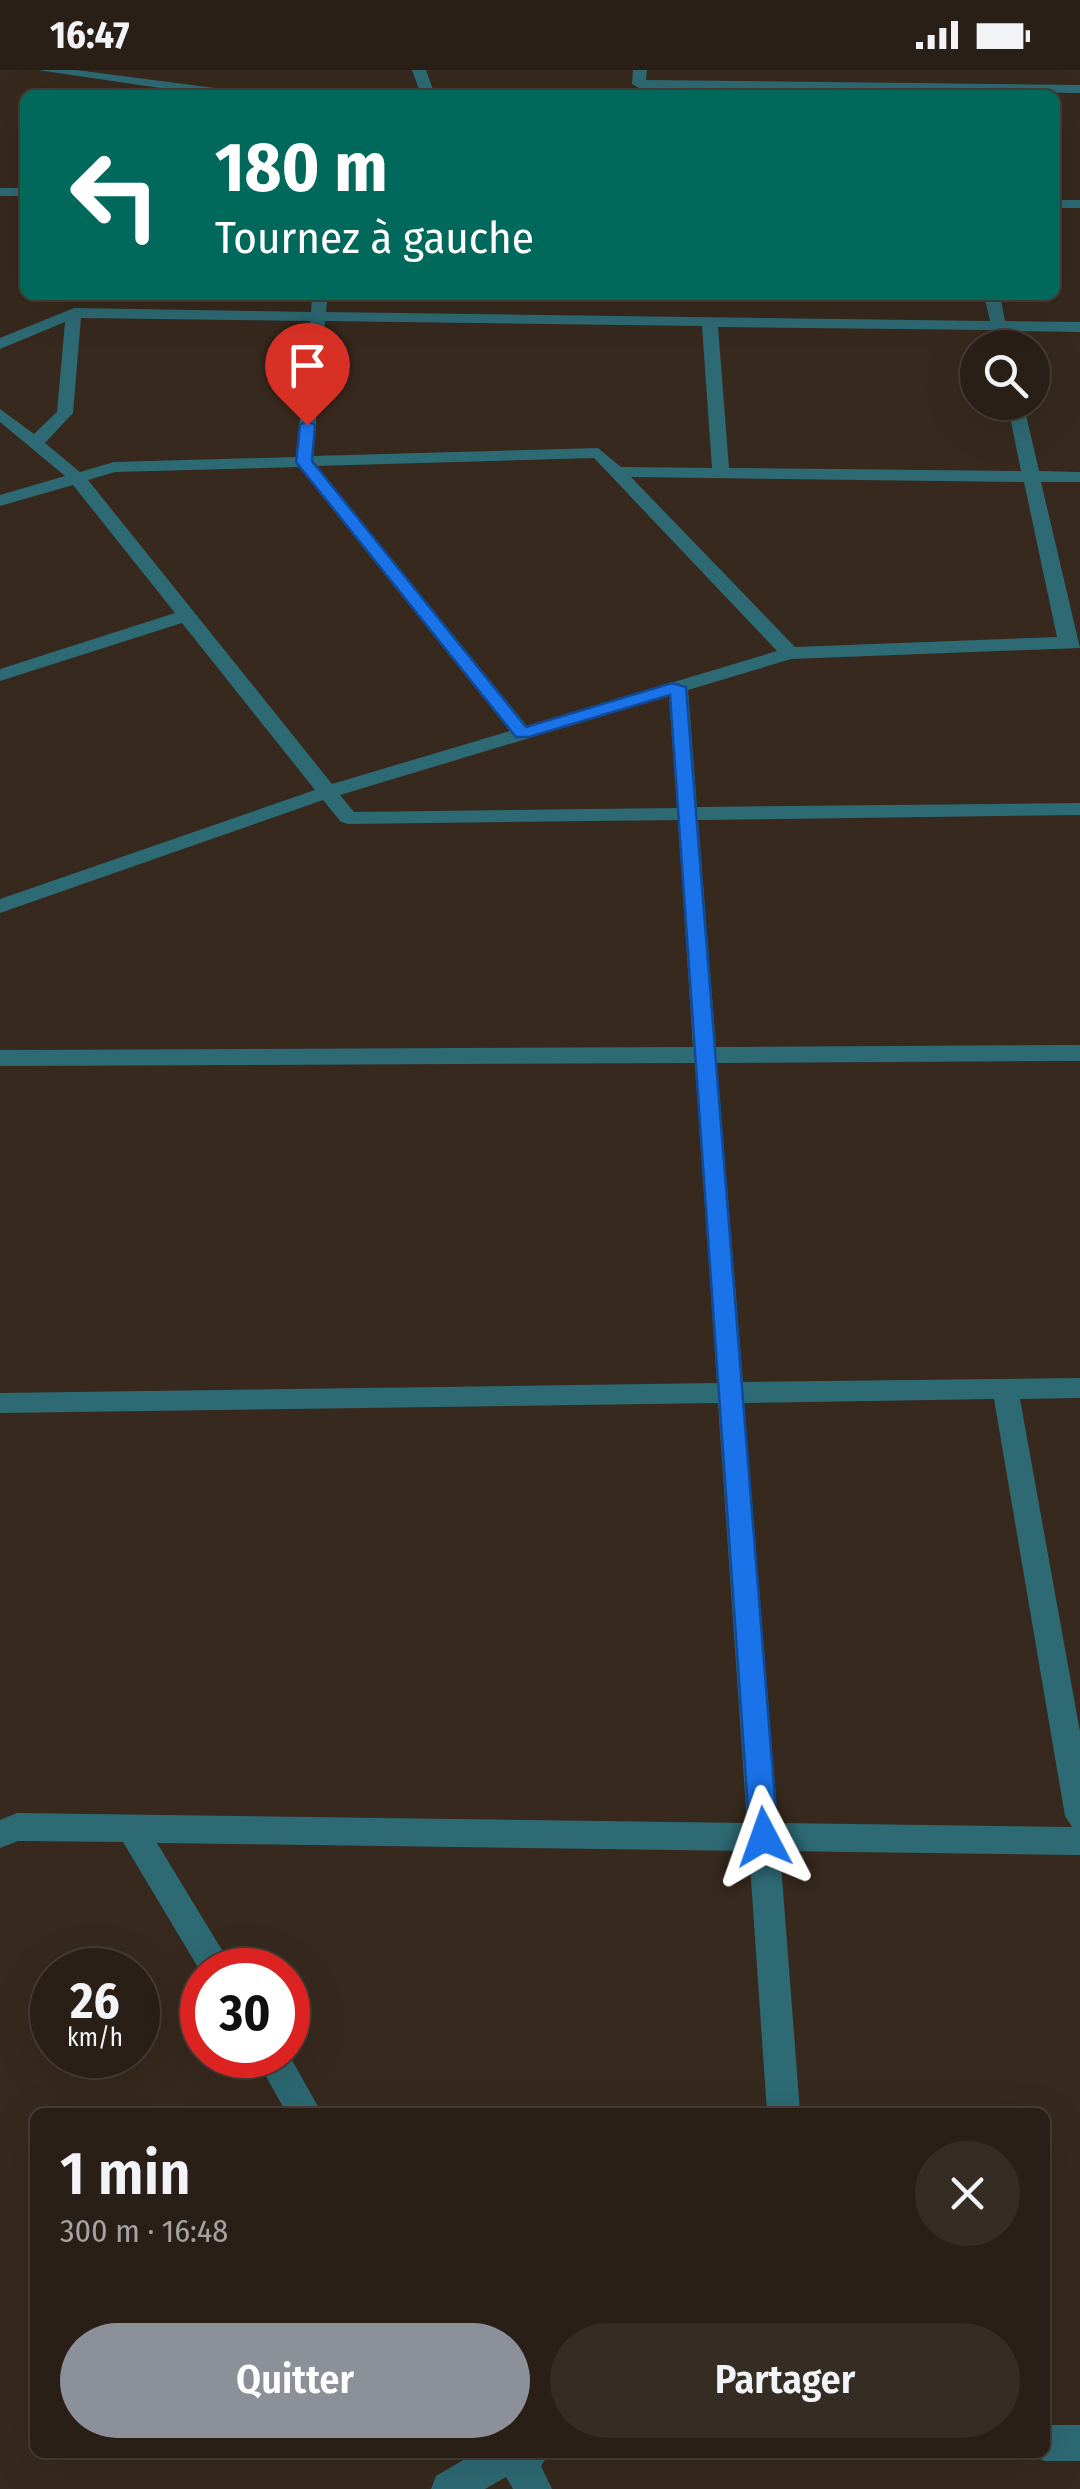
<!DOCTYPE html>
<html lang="fr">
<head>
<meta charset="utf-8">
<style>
  body { margin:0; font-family:"Fira Sans Condensed",sans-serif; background:#352c23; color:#f1f3f6; height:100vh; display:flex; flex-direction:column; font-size:38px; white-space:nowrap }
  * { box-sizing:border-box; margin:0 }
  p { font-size:32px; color:#a5a2a1 }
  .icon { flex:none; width:55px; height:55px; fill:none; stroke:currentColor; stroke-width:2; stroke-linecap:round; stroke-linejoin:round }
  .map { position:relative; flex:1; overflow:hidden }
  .details { position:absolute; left:30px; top:2038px; width:1020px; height:350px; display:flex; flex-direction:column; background:#291f16; border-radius:15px; box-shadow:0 10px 40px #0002,0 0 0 2px #453d35 }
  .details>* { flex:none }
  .hud { position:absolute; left:20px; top:20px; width:1040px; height:210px; border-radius:15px; box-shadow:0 10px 40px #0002,0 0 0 2px #453d35; background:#00695c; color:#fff; overflow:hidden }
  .fabs { position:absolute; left:960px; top:260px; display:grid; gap:20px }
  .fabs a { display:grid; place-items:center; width:90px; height:90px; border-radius:50%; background:#291f16; box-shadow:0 10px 40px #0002,0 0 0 2px #453d35; font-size:50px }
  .speed { position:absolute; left:30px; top:1878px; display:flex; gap:20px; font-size:50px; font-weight:700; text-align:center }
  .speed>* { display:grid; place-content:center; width:130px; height:130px; border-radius:50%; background:#291f16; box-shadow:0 10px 40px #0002,0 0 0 2px #453d35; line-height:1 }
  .speed small { font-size:25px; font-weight:400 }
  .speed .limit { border:15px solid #d22; background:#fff; color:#111 }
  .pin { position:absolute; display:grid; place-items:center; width:85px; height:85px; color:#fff; margin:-102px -42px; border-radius:50% 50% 50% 0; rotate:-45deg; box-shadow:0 0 10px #0007 }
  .pin .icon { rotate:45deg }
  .me { position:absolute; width:110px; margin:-55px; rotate:356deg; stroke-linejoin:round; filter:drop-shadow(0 0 8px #0008) }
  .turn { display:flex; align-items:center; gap:35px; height:210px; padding:0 30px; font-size:45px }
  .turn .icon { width:130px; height:130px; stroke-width:2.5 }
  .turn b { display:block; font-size:70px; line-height:85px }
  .round { display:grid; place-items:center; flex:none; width:105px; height:105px; border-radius:52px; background:#352c23 }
  .summary { display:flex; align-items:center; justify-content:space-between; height:170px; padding:0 30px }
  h1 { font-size:60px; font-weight:600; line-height:75px }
  .button { display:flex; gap:20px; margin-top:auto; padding:20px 30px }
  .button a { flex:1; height:115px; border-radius:60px; background:#8c9099; color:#fff; font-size:40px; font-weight:600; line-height:115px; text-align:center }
  .button a+a { background:#352c23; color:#f1f3f6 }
  .status { display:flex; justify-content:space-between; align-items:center; height:70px; padding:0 50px; background:#291f16; direction:ltr }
  .status svg { height:28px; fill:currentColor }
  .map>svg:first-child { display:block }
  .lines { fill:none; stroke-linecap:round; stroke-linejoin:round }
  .street { fill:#2e6a74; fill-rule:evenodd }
  .route { fill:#1a73e8; stroke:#114b97; stroke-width:2.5 }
</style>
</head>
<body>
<div class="status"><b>16:47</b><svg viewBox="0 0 49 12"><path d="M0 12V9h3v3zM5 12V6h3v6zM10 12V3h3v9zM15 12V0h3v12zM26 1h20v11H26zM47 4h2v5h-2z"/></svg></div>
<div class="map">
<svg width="1080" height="2419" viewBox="0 0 1080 2419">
  <rect width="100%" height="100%" fill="#37291d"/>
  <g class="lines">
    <g class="street">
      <path d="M 38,0 L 76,0 L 238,21 L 245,25 L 207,25 Z"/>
      <path d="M 412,0 L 426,0 L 435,25 L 421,25 Z"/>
      <path d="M 633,0 L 647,0 L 646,10 L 1080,15 L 1080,23 L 639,18 L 632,14 Z"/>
      <rect x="0" y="118" width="25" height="8"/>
      <rect x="1055" y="130" width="25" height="8"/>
      <path d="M 312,225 L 328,225 L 326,242 L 990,251 L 984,225 L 1000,225 L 1005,251 L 1080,252 L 1080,262 L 1007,261 L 1011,278 L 995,278 L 991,260 L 718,257 L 729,398 L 1021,401 L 1007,332 L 1023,332 L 1039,401 L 1080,402 L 1080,412 L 1041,412 L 1080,578 L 791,589 L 688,620 L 697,737 L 1080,733 L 1080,745 L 698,750 L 716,977 L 1080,975 L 1080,991 L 717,993 L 743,1312 L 1080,1308 L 1080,1328 L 1020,1329 L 1080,1662 L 1080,1785 L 780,1781 L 800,2042 L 767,2042 L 749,1781 L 157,1773 L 234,1900 L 202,1900 L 202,1904 L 123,1772 L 18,1771 L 0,1778 L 0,1750 L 17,1743 L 747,1753 L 718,1333 L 0,1343 L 0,1323 L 717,1313 L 695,993 L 0,996 L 0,980 L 693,977 L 678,750 L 348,754 L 341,752 L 323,730 L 0,843 L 0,829 L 315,720 L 182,553 L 0,611 L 0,599 L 175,543 L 73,415 L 0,436 L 0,425 L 65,406 L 0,352 L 0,339 L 34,364 L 57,342 L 65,252 L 0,279 L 0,268 L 74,238 L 311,242 ZM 81,248 L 310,251 L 296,387 L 114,392 L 80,402 L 45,373 L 73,343 ZM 325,251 L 702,256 L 712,398 L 621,397 L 598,378 L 313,386 ZM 594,388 L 777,581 L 527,656 L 316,396 ZM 299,397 L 510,661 L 332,714 L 88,410 L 115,402 ZM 631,407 L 1024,412 L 1057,567 L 795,577 ZM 669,626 L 677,738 L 354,742 L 340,725 ZM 994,1329 L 1065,1746 L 1072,1757 L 778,1753 L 744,1333 Z"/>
      <path d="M 288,1983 L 321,2042 L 286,2042 L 254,1985 Z"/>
      <path d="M 1045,2355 L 1080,2355 L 1080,2391 L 1045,2391 L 1032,2386 L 1031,2382 L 1045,2382 Z"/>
      <path d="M 477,2382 L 550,2382 L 541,2396 L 552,2419 L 513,2419 L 506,2407 L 485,2419 L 431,2419 L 436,2406 Z"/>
    </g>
  </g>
  <path class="route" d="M 307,351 L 315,355 L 312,391 L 526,657 L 672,613 L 686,617 L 778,1767 L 774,1776 L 764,1780 L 754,1776 L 750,1767 L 670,625 L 529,667 L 516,667 L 296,392 L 300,355 Z"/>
</svg>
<div class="fabs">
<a><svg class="icon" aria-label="search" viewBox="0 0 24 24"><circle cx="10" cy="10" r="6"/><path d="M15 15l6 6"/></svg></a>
</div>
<div class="speed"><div>26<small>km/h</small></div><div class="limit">30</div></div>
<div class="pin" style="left:307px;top:355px;background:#d93025"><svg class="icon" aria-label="arrive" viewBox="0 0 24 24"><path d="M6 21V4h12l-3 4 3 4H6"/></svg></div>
<svg class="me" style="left:764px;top:1767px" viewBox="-20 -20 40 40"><path d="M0-17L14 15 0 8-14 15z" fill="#1a73e8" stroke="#fff" stroke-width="4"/></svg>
<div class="hud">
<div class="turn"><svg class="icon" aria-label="left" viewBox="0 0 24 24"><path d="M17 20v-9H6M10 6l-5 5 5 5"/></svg><div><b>180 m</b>Tournez à gauche</div></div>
</div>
<section class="details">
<div class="summary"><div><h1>1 min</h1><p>300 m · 16:48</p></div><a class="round"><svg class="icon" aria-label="close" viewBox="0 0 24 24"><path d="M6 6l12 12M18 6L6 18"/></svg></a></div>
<div class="button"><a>Quitter</a><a>Partager</a></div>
</section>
</div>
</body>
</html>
